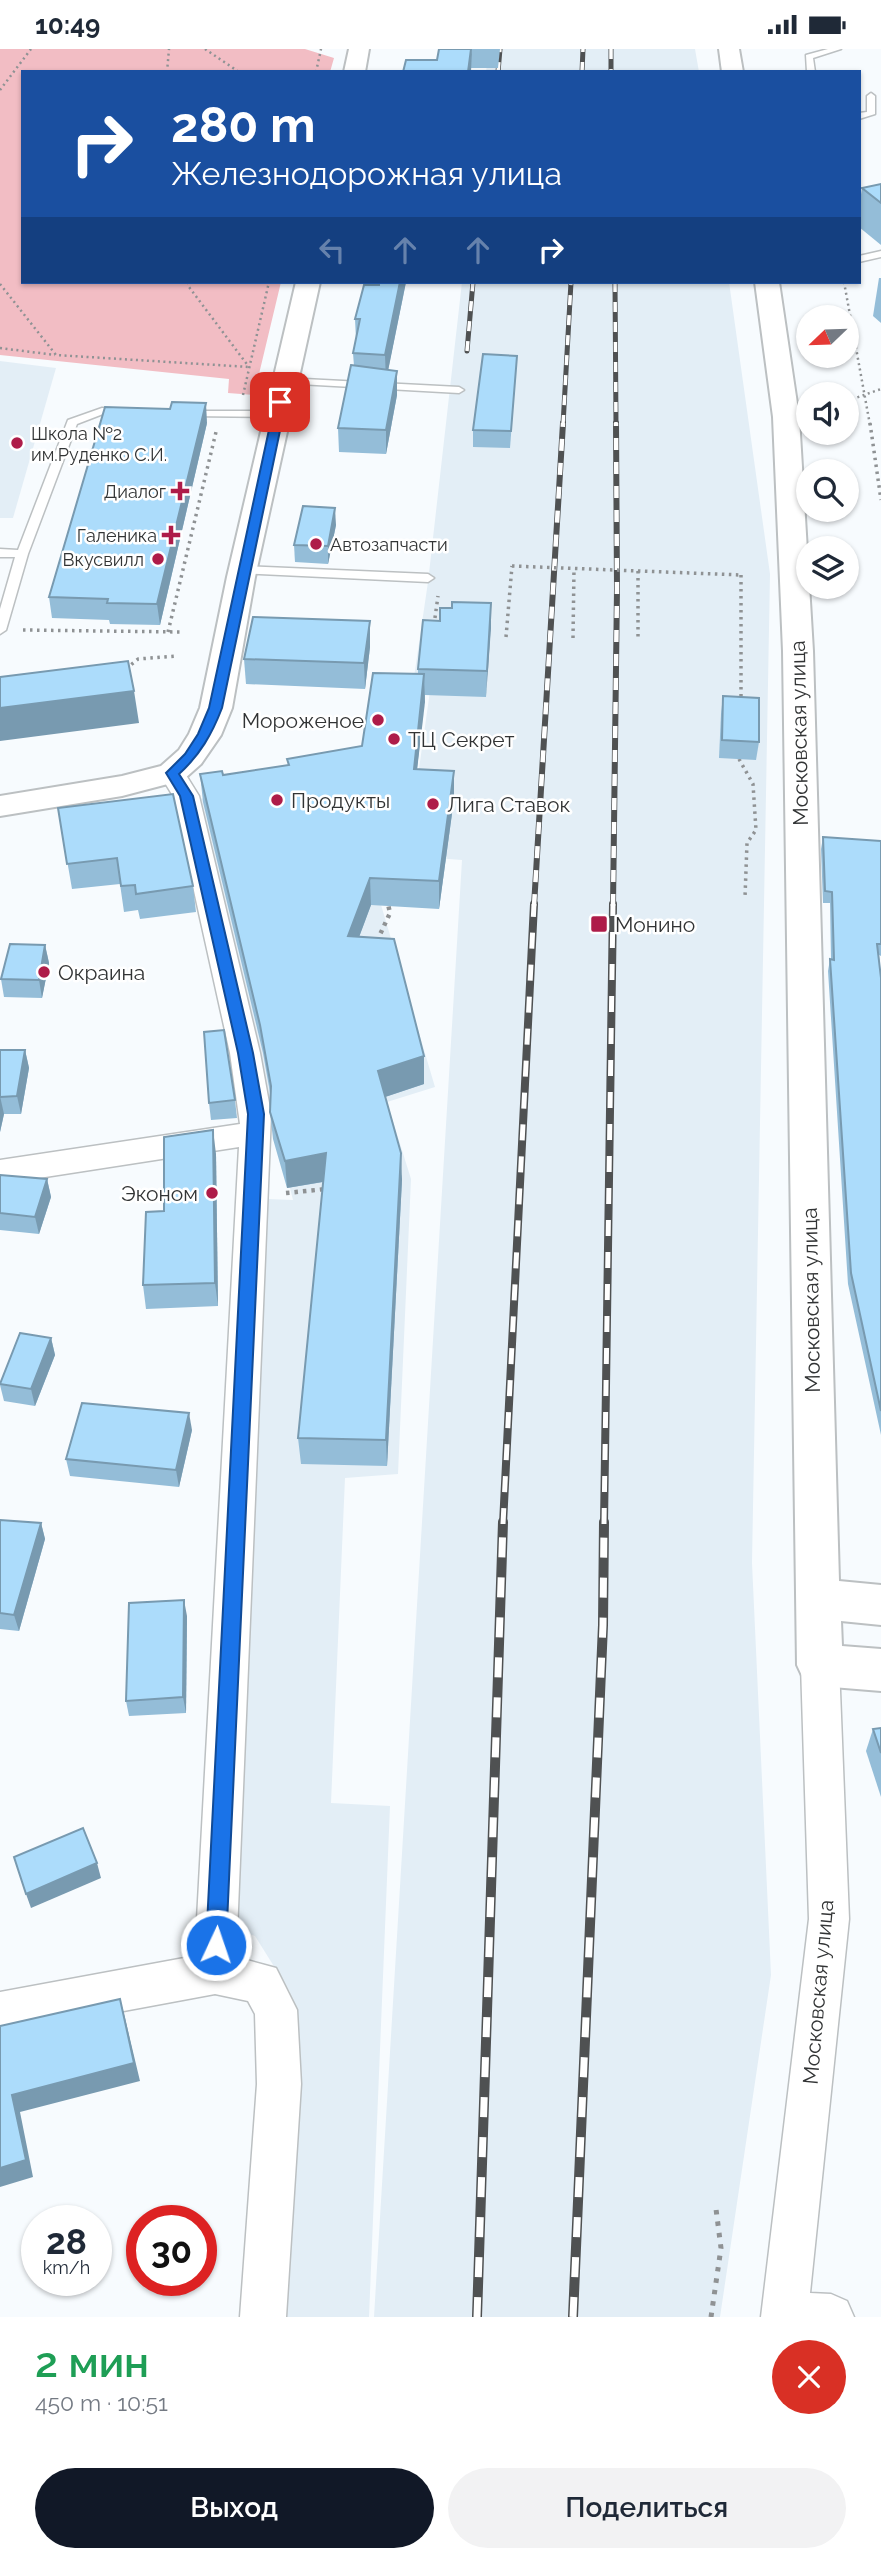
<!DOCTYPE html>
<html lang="ru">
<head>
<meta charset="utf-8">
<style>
  body { margin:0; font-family:Raleway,sans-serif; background:#f2f2f3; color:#1f2937; height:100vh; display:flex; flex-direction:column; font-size:26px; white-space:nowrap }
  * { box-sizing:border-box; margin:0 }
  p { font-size:23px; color:#747a83 }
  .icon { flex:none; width:38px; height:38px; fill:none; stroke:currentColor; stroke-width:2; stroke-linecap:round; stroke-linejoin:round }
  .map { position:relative; height:2268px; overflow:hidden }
  .details { display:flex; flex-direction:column; background:#fff; flex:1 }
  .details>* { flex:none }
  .top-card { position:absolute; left:21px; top:21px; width:840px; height:214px; border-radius:0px; box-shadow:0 2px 5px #0004; background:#1a4fa0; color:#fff; overflow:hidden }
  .needle { width:46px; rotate:247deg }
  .controls { position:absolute; left:796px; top:256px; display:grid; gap:14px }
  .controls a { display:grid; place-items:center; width:63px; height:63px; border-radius:50%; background:#fff; box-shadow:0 2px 5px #0004; font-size:35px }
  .speed { position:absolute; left:21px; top:2156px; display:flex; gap:14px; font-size:35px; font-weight:700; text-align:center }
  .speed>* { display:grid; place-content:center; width:91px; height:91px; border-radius:50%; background:#fff; box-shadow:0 2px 5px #0004; line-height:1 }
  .speed small { font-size:18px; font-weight:400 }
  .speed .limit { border:10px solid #d22; background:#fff; color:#111 }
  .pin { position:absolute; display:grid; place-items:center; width:60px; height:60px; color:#fff; margin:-30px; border-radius:14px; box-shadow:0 4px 10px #0006 }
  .me { position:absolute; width:77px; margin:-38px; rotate:3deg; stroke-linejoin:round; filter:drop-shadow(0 0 5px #0008) }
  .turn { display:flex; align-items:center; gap:24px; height:147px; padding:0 35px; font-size:32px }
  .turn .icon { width:91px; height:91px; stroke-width:2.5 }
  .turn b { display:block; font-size:49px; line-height:60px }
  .lanes { display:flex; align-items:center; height:66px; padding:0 35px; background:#0003; justify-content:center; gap:35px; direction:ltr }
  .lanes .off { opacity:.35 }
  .round { display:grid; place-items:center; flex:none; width:74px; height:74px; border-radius:37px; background:#f2f2f3 }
  .summary { display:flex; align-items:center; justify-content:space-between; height:119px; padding:0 35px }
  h1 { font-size:42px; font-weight:600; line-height:52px; color:#1e9e55 }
  .action { display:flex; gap:14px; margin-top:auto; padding:14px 35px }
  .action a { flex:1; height:80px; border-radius:42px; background:#111827; color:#fff; font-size:28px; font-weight:600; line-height:80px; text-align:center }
  .action a+a { background:#f2f2f3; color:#1f2937 }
  .status { display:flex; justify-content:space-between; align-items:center; height:49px; padding:0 35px; background:#fff; direction:ltr }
  .status svg { height:19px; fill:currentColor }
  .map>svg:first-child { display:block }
  .built { fill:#e3eef6 }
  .green { fill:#f2bdc4 }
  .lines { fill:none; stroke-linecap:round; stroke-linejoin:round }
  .lane-casing { stroke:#bcc0c2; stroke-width:3 }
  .street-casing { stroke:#bcc0c2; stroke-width:3 }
  .secondary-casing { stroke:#bcc0c2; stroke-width:4 }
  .path-far3 { stroke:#8f9294; stroke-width:2.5; stroke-dasharray:2 3.5; stroke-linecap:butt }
  .path-far2 { stroke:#8f9294; stroke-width:3.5; stroke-dasharray:2.5 4.5; stroke-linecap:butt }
  .path-far1 { stroke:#8f9294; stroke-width:4.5; stroke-dasharray:3.5 5; stroke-linecap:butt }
  .path { stroke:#8f9294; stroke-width:5; stroke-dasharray:4.5 7; stroke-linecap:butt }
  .lane { fill:#fff; fill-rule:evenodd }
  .street { fill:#fff; fill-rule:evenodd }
  .secondary { fill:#fff; fill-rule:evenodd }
  .rail-far3-casing { stroke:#4f5152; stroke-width:5 }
  .rail-far2-casing { stroke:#4f5152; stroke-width:6 }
  .rail-far1-casing { stroke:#4f5152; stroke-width:8 }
  .rail-casing { stroke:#4f5152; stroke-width:10 }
  .rail-far3 { stroke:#fff; stroke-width:3.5; stroke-dasharray:10; stroke-linecap:butt }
  .rail-far2 { stroke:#fff; stroke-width:4.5; stroke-dasharray:12; stroke-linecap:butt }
  .rail-far1 { stroke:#fff; stroke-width:5; stroke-dasharray:16; stroke-linecap:butt }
  .rail { stroke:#fff; stroke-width:7; stroke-dasharray:20; stroke-linecap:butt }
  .path-bridge { stroke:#8f9294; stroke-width:3.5; stroke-dasharray:2.5 4.5; stroke-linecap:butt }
  .wall { fill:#94bdd8 }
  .shaded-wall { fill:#789ab0 }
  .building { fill:#acdcfb; stroke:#789ab0; stroke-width:2 }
  .route { fill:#1a73e8; stroke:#114b97; stroke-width:2 }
  .poi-dot { fill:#ae1c49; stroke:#fff; stroke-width:2.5 }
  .labels { text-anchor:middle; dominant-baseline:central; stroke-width:5; stroke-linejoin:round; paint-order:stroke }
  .far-poi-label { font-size:18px; fill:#323435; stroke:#fff; text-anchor:end }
  .poi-label { font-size:21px; fill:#323435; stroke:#fff; text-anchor:start }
  .street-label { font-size:21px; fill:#323435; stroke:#fff }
</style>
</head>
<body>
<div class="status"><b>10:49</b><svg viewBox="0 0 49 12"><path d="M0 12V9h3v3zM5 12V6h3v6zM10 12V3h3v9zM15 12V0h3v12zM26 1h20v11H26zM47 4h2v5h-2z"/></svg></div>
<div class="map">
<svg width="881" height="2268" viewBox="0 0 881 2268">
  <rect width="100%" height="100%" fill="#f7fbfe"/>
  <g class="built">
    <path d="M 489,0 L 695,0 L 699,23 L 486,23 Z"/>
    <path d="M 462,233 L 729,233 L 770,525 L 752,1514 L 771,1926 L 720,2268 L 374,2268 L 462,811 L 384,805 L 416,741 L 432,628 L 414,628 L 428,533 Z"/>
    <path d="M 0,312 L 56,319 L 13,469 L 0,469 Z"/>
    <path d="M 359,724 L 379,849 L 435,1038 L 387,1053 L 411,1130 L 398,1425 L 345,1429 L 331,1754 L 390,1757 L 369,2268 L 286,2268 L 290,1943 L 255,1887 L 219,1875 L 268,1150 L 293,1151 L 192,751 Z"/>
  </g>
  <path class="green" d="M 0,0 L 305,0 L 334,9 L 330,23 L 23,23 L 23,233 L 281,233 L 254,346 L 228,344 L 229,330 L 0,306 Z"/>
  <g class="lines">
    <defs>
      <g id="lane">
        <path d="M 828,0 L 841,0 L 813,9 L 815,23 L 807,23 L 806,6 Z"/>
        <path d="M 871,44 L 875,47 L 875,65 L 859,70 L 859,64 L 867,63 L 867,47 Z"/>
        <path d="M 881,202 L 881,208 L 859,213 L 859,207 Z"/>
        <path d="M 285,329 L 459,338 L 464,341 L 459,344 L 281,334 L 281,330 Z"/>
        <path d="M 102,359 L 123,360 L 128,363 L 123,366 L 103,365 L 77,375 L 28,505 L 6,581 L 0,585 L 0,560 L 15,508 L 0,508 L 0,500 L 18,501 L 68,371 Z"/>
        <path d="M 184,362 L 278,362 L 283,365 L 278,368 L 188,367 L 184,366 Z"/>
        <path d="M 243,517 L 428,525 L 434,529 L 428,533 L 239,524 L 237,521 Z"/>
      </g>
      <g id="street">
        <path d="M 172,716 L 181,718 L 199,747 L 260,1004 L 271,1065 L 236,1908 L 276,1919 L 297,1961 L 301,2035 L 286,2268 L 240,2268 L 257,2035 L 255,1965 L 248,1952 L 215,1945 L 0,1985 L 0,1943 L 195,1907 L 239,1098 L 0,1135 L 0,1111 L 240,1075 L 230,1004 L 173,747 L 159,724 L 163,718 Z"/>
        <path d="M 820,1599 L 833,1604 L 839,1616 L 849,1870 L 810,2244 L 831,2245 L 847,2252 L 854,2268 L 761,2268 L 809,1870 L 801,1616 L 807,1604 Z"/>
      </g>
      <g id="secondary">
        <path d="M 349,0 L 369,0 L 365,23 L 344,23 Z"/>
        <path d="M 719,0 L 739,0 L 743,23 L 722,23 Z"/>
        <path d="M 296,233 L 320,233 L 255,528 L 232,659 L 221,686 L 201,715 L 183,731 L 122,747 L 0,767 L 0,747 L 122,727 L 161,717 L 179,701 L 189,685 L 200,659 L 227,528 Z"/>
        <path d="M 755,233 L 779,233 L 799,368 L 813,602 L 839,1532 L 881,1536 L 881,1576 L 841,1572 L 842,1597 L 881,1600 L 881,1642 L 820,1637 L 804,1631 L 797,1616 L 783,602 L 773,368 Z"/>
      </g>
    </defs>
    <use href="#lane" class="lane-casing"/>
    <use href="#street" class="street-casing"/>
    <use href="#secondary" class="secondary-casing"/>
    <g class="path-far3">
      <path d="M 205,0 L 239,23"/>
      <path d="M 167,23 L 169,0"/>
      <path d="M 316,23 L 321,0"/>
      <path d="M 0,41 L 31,0"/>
      <path d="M 188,233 L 189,238 L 249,318"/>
      <path d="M 844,233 L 870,376"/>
      <path d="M 0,235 L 56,306 L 249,318"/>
      <path d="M 0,299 L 55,306"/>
      <path d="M 243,346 L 269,233"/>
      <path d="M 847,352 L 881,340"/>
    </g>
    <g class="path-far2">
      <path d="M 870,374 L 881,451"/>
      <path d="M 638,522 L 638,590"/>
      <path d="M 741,526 L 741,651"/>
      <path d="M 434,576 L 438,547"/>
      <path d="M 23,581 L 182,583"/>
      <path d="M 168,583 L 216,383"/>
      <path d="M 506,588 L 512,517"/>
      <path d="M 573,589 L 574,520"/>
      <path d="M 126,620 L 138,610 L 177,607"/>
      <path d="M 739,710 L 753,735 L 756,781 L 747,794 L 745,848"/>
    </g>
    <g class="path-far1">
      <path d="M 377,892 L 390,864 L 388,855"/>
      <path d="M 286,1144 L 326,1140"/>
    </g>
    <path class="path" d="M 711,2268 L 721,2199 L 716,2160"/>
    <use href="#lane" class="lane"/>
    <use href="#street" class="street"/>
    <use href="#secondary" class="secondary"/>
    <defs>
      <g id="rail-far3">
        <path d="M 611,0 L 611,23"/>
        <path d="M 498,23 L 500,0"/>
        <path d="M 582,23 L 583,0"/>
        <path d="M 615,233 L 616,376"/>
        <path d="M 467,302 L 473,233"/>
        <path d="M 563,376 L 571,233"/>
      </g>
      <g id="rail-far2">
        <path d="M 534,857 L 563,374"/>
        <path d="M 613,857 L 617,540 L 616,374"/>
      </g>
      <g id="rail-far1">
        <path d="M 503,1475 L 534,855"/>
        <path d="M 604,1475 L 613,855"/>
      </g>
      <g id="rail">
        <path d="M 477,2268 L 503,1473"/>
        <path d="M 573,2268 L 603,1576 L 604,1473"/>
      </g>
    </defs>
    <use href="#rail-far3" class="rail-far3-casing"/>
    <use href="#rail-far2" class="rail-far2-casing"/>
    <use href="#rail-far1" class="rail-far1-casing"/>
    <use href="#rail" class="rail-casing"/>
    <use href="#rail-far3" class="rail-far3"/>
    <use href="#rail-far2" class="rail-far2"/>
    <use href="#rail-far1" class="rail-far1"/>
    <use href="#rail" class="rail"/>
    <path class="path-bridge" d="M 512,517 L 741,526"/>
  </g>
  <g class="wall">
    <path d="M 439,0 L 500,0 L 498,19 L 471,19 L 437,11 Z"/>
    <path d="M 881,135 L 881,196 L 859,178 L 859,158 L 862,139 Z"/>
    <path d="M 879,229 L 881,229 L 881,274 L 873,267 Z"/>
    <path d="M 379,233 L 406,233 L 388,321 L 397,346 L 386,405 L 339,403 L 338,379 L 354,317 L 353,304 L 356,290 L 355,270 L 379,236 Z"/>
    <path d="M 517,307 L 510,399 L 473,398 L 473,381 Z"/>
    <path d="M 207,374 L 160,576 L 110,575 L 109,571 L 52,569 L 49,548 Z"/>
    <path d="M 336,476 L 328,515 L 295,513 L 294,496 Z"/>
    <path d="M 491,554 L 486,648 L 425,646 L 417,720 L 454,722 L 454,750 L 439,860 L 371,856 L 359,888 L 424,1035 L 385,1048 L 402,1131 L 387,1417 L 301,1415 L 298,1389 L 323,1133 L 287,1139 L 273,1090 L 270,1063 L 271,1049 L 263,1004 L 203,753 L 200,725 L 223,726 L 288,716 L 287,710 L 362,697 L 418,625 L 418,620 L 440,572 L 452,559 Z"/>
    <path d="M 370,598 L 365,640 L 246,635 L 244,610 Z"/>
    <path d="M 723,647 L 759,693 L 756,711 L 719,709 L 721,665 Z"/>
    <path d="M 58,759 L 193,837 L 196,863 L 140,870 L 138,861 L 124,863 L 120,835 L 72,840 Z"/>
    <path d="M 823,788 L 881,792 L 881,907 L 879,906 L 881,929 L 881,1386 L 848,1235 L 828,922 L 830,910 L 831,910 L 830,854 L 823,854 L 821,800 Z"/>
    <path d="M 45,896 L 49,914 L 42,949 L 4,948 L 1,930 Z"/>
    <path d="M 0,1001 L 25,1001 L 29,1019 L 21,1065 L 4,1065 L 0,1083 Z"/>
    <path d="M 235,1051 L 237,1069 L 211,1071 L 209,1054 Z"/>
    <path d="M 216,1105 L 218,1257 L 146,1260 L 143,1236 Z"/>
    <path d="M 0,1126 L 47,1130 L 51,1148 L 39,1185 L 0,1181 Z"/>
    <path d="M 51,1289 L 55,1306 L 35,1357 L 4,1352 L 0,1336 Z"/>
    <path d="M 192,1381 L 179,1438 L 70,1427 L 66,1410 Z"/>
    <path d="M 0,1471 L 41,1474 L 45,1490 L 19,1582 L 0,1580 Z"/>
    <path d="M 187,1567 L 186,1664 L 129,1667 L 126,1652 Z"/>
    <path d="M 881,1679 L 881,1748 L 866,1702 L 873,1680 Z"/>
  </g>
  <g class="shaded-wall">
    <path d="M 472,0 L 471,23 L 468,23 Z"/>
    <path d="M 400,233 L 406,233 L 386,332 L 385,306 Z"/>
    <path d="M 397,322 L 397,346 L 386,405 L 386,381 Z"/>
    <path d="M 206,354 L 207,374 L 160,576 L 157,555 Z"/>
    <path d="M 335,459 L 336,476 L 328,515 L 328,497 Z"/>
    <path d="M 491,554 L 491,579 L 486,648 L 487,622 Z"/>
    <path d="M 370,572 L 370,598 L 365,640 L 364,614 Z"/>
    <path d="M 424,625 L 425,653 L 414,747 L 414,720 Z"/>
    <path d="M 134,642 L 139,674 L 0,692 L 0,659 Z"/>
    <path d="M 454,722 L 454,750 L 439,860 L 439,832 Z"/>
    <path d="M 370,829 L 371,856 L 349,915 L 348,887 Z"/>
    <path d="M 45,896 L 49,914 L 42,949 L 39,931 Z"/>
    <path d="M 25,1001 L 29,1019 L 21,1065 L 17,1047 Z"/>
    <path d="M 424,1007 L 424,1035 L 379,1050 L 378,1022 Z"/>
    <path d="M 0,1047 L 4,1065 L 0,1083 Z"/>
    <path d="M 213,1081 L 216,1105 L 218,1257 L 215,1234 Z"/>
    <path d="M 326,1104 L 328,1132 L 287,1139 L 285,1112 Z"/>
    <path d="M 401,1104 L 402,1131 L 387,1417 L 386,1391 Z"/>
    <path d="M 47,1130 L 51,1148 L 39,1185 L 35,1168 Z"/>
    <path d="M 51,1289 L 55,1306 L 35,1357 L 31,1340 Z"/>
    <path d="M 189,1364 L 192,1381 L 179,1438 L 176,1421 Z"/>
    <path d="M 41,1474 L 45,1490 L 19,1582 L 14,1566 Z"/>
    <path d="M 184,1551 L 187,1567 L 186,1664 L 183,1648 Z"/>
    <path d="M 97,1814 L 101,1829 L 31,1859 L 26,1845 Z"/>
    <path d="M 120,1950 L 125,1969 L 140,2032 L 20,2063 L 33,2128 L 0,2138 L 0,2119 L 12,2046 Z"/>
  </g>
  <g class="building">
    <path d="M 439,0 L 471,0 L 468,23 L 403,23 L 406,11 L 437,11 Z"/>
    <path d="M 881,135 L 881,154 L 862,139 Z"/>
    <path d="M 379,233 L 400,233 L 385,306 L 353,304 L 360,270 L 355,270 L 364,236 L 379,236 Z"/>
    <path d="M 483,305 L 517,307 L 511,382 L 473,381 Z"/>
    <path d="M 351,316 L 397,322 L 386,381 L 338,379 Z"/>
    <path d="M 172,353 L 206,354 L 157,555 L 107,554 L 108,550 L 49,548 L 105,358 L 170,360 Z"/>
    <path d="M 303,457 L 335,459 L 328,497 L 294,496 Z"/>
    <path d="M 452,553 L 491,554 L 487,622 L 418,620 L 423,571 L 440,572 L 440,559 L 452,559 Z"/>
    <path d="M 253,568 L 370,572 L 364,614 L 244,610 Z"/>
    <path d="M 128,612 L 134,642 L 0,659 L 0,628 Z"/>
    <path d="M 373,624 L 424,625 L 414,720 L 454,722 L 439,832 L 370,829 L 348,887 L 394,890 L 424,1007 L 378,1022 L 401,1104 L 386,1391 L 298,1389 L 326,1104 L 285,1112 L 270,1063 L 271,1037 L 260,976 L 200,725 L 222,722 L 223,726 L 289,716 L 287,710 L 362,697 Z"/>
    <path d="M 723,647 L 759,649 L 759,693 L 722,691 Z"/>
    <path d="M 173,745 L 193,837 L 136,845 L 135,836 L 121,837 L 117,809 L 67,815 L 58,759 Z"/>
    <path d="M 823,788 L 881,792 L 881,895 L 877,895 L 881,929 L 881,1362 L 851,1224 L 830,910 L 834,911 L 832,843 L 825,842 Z"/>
    <path d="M 10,895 L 45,896 L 39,931 L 1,930 Z"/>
    <path d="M 224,981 L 235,1051 L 209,1054 L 204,983 Z"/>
    <path d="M 0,1001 L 25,1001 L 17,1047 L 0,1048 Z"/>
    <path d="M 213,1081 L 215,1234 L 143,1236 L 146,1163 L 164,1162 L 164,1088 Z"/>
    <path d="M 0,1126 L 47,1130 L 35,1168 L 0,1164 Z"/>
    <path d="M 20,1284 L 51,1289 L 31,1340 L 0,1335 Z"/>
    <path d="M 82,1354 L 189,1364 L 176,1421 L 66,1410 Z"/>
    <path d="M 0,1471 L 41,1474 L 14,1566 L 0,1564 Z"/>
    <path d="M 184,1551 L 183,1648 L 126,1652 L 129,1554 Z"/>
    <path d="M 881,1679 L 881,1704 L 873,1680 Z"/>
    <path d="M 83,1779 L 97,1814 L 26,1845 L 14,1808 Z"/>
    <path d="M 120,1950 L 134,2014 L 12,2046 L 26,2111 L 0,2119 L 0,1977 Z"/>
  </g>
  <path class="route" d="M 280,350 L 286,353 L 222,659 C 212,685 200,706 179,725 L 193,747 L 253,1004 L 264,1065 L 226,1896 L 223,1904 L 216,1907 L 209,1904 L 206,1896 L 248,1065 L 238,1004 L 180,747 L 166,724 L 185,705 L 198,685 L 209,659 L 275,353 Z"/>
  <g class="poi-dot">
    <circle cx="17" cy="394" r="7"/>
    <path d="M176.5 431.5h7v7h7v7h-7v7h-7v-7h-7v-7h7z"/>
    <path d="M167.5 475.5h7v7h7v7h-7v7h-7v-7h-7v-7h7z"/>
    <circle cx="316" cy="495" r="7"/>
    <circle cx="158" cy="510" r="7"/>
    <circle cx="378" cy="671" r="7"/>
    <circle cx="394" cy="690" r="7"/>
    <circle cx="277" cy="751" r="7"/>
    <circle cx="433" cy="755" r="7"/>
    <rect x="590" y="866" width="18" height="18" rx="3.5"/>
    <circle cx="44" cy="923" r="7"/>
    <circle cx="212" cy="1144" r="7"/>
  </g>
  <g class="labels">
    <g class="far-poi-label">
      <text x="31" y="384" text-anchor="start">Школа №2<tspan x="31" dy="21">им.Руденко С.И.</tspan></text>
      <text x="166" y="442">Диалог</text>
      <text x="157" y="486">Галеника</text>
      <text x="330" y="495" text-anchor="start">Автозапчасти</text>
      <text x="144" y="510">Вкусвилл</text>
    </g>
    <g class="poi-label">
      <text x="364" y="671" text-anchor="end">Мороженое</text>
      <text x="408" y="690">ТЦ Секрет</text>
      <text x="291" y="751">Продукты</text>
      <text x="447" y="755">Лига Ставок</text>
      <text x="615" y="875">Монино</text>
      <text x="58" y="923">Окраина</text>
      <text x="198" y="1144" text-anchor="end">Эконом</text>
    </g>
    <g class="street-label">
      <text transform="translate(799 684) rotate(-91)">Московская улица</text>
      <text transform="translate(811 1251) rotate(-91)">Московская улица</text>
      <text transform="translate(818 1943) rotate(-85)">Московская улица</text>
    </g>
  </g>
</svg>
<div class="controls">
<a><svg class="needle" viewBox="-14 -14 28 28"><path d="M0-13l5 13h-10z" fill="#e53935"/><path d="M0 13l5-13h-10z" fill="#747a83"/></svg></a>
<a><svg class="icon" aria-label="sound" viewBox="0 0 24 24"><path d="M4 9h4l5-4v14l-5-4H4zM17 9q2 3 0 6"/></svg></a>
<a><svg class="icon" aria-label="search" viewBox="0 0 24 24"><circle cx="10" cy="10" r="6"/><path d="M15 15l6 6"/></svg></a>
<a><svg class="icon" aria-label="layers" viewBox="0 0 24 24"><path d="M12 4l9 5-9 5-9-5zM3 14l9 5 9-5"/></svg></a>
</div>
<div class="speed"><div>28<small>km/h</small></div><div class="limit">30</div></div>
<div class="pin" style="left:280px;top:353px;background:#d93025"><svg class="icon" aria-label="arrive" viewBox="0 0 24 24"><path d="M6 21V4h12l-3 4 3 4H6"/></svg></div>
<svg class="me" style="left:216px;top:1896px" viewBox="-20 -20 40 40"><circle r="17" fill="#1a73e8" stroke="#fff" stroke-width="3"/><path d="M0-11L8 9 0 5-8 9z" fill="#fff"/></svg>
<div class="top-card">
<div class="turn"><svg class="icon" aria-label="right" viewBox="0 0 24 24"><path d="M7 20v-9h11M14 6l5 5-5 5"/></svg><div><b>280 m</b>Железнодорожная улица</div></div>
<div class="lanes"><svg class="icon off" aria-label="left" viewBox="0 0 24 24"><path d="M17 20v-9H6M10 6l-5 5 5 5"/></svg><svg class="icon off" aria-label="ahead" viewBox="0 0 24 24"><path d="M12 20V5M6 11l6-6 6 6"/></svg><svg class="icon off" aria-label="ahead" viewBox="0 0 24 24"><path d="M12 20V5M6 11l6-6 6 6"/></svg><svg class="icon" aria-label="right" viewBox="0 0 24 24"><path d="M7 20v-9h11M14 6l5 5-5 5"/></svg></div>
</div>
</div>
<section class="details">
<div class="summary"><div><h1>2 мин</h1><p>450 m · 10:51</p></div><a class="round" style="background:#d93025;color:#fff"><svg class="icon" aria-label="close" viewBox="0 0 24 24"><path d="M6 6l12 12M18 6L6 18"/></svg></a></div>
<div class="action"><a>Выход</a><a>Поделиться</a></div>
</section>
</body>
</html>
